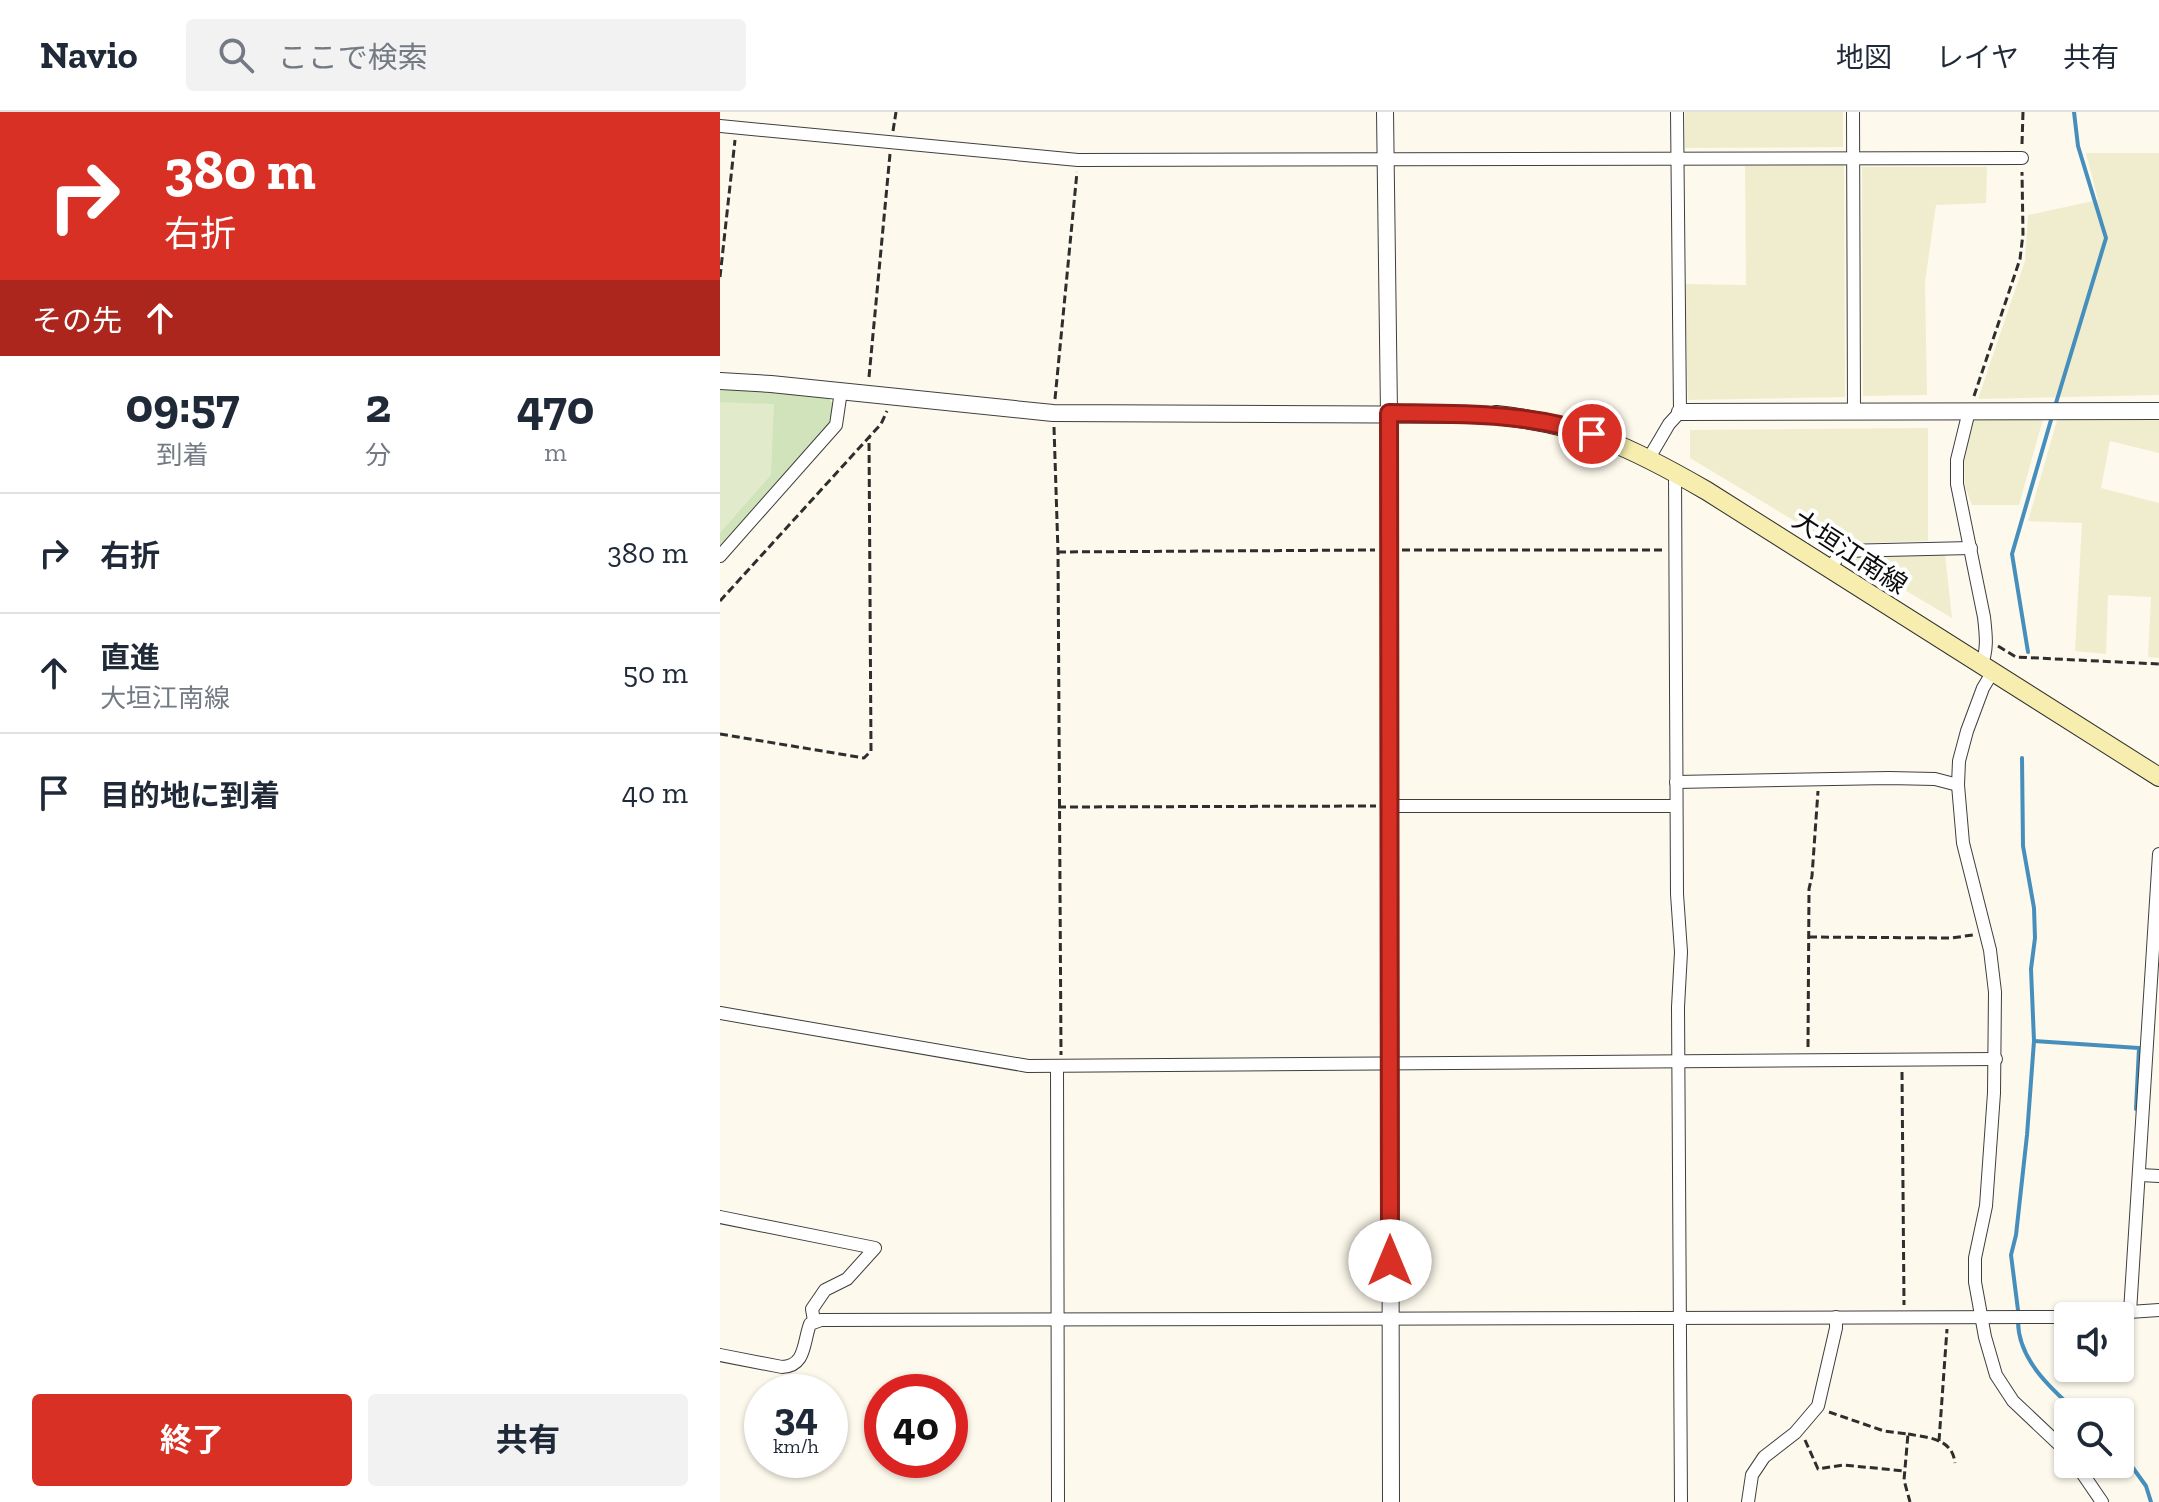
<!DOCTYPE html>
<html lang="ja">
<head>
<meta charset="utf-8">
<style>
  body { margin:0; font-family:"Zilla Slab","Noto Sans JP",serif; background:#f2f2f3; color:#1f2937; height:100vh; display:flex; flex-direction:column; font-size:30px; white-space:nowrap }
  * { box-sizing:border-box; margin:0 }
  p { font-size:26px; color:#747a83 }
  .icon { flex:none; width:44px; height:44px; fill:none; stroke:currentColor; stroke-width:2; stroke-linecap:round; stroke-linejoin:round }
  .map { position:relative; flex:1; overflow:hidden }
  .details { display:flex; flex-direction:column; background:#fff; width:720px }
  .details>* { flex:none }
  .hud { background:#d93025; color:#fff; overflow:hidden }
  .controls { position:absolute; left:1334px; top:1190px; display:grid; gap:16px }
  .controls a { display:grid; place-items:center; width:80px; height:80px; border-radius:8px; background:#fff; box-shadow:0 2px 6px #0004; font-size:40px }
  .speed { position:absolute; left:24px; top:1262px; display:flex; gap:16px; font-size:40px; font-weight:700; text-align:center }
  .speed>* { display:grid; place-content:center; width:104px; height:104px; border-radius:50%; background:#fff; box-shadow:0 2px 6px #0004; line-height:1 }
  .speed small { font-size:20px; font-weight:400 }
  .speed .limit { border:12px solid #d22; background:#fff; color:#111 }
  .pin { position:absolute; display:grid; place-items:center; width:68px; height:68px; color:#fff; margin:-34px; border:4px solid #fff; border-radius:50%; box-shadow:0 2px 8px #0007 }
  .me { position:absolute; width:88px; margin:-44px; rotate:0deg; stroke-linejoin:round; filter:drop-shadow(0 0 6px #0008) }
  .turn { display:flex; align-items:center; gap:28px; height:168px; padding:0 32px; font-size:36px }
  .turn .icon { width:104px; height:104px; stroke-width:2.5 }
  .turn b { display:block; font-size:56px; line-height:68px }
  .then { display:flex; align-items:center; height:76px; padding:0 32px; background:#0003; gap:16px; font-size:30px }
  .eta { display:flex; justify-content:space-evenly; align-items:center; height:136px; text-align:center }
  .eta b { font-size:48px; font-weight:700; line-height:56px }
  .button { display:flex; gap:16px; margin-top:auto; padding:16px 32px }
  .button a { flex:1; height:92px; border-radius:8px; background:#d93025; color:#fff; font-size:32px; font-weight:700; line-height:92px; text-align:center }
  .button a+a { background:#f2f2f3; color:#1f2937 }
  ul { padding:0; list-style:none }
  li { display:flex; align-items:center; gap:24px; height:120px; padding:0 32px; border-top:2px solid #e0e1e3 }
  li div { flex:1 }
  li b { display:block; font-size:30px }
  li em { font-style:normal }
  header { display:flex; align-items:center; gap:48px; box-sizing:border-box; height:112px; padding:0 40px; background:#fff; border-bottom:2px solid #e0e1e3 }
  header strong { font-size:38px }
  nav { display:flex; gap:44px; margin-inline-start:auto; font-size:28px }
  .search { width:560px; height:72px; background:#f2f2f3; display:flex; align-items:center; gap:20px; box-sizing:border-box; padding:0 28px; border-radius:8px; color:#747a83; font-size:30px }
  main { display:flex; flex:1; min-height:0 }
  .map>svg:first-child { display:block }
  .farmland { fill:#f0edcf }
  .green { fill:#d0e3ba }
  .pitch { fill:#e1ebcb }
  .lines { fill:none; stroke-linecap:round; stroke-linejoin:round }
  .stream { stroke:#468fbd; stroke-width:4 }
  .minor-casing { stroke:#3f3f3f; stroke-width:14 }
  .tertiary-casing { stroke:#3f3f3f; stroke-width:18 }
  .secondary-casing { stroke:#2e2e2e; stroke-width:20 }
  .path { stroke:#2e2e2e; stroke-width:3; stroke-dasharray:8 4; stroke-linecap:butt }
  .minor { stroke:#fff; stroke-width:12 }
  .tertiary { stroke:#fff; stroke-width:16 }
  .secondary { stroke:#f6edae; stroke-width:18 }
  .route-casing { stroke:#8d1f18; stroke-width:20 }
  .route { stroke:#d93025; stroke-width:14 }
  .labels { text-anchor:middle; dominant-baseline:central; stroke-width:8; stroke-linejoin:round; paint-order:stroke }
  .street-label { font-size:26px; fill:#0c0c0c; stroke:#fff }
</style>
</head>
<body>
<header>
<strong>Navio</strong>
<div class="search"><svg class="icon" aria-label="search" viewBox="0 0 24 24"><circle cx="10" cy="10" r="6"/><path d="M15 15l6 6"/></svg>ここで検索</div>
<nav><a>地図</a><a>レイヤ</a><a>共有</a></nav>
</header>
<main>
<section class="details">
<div class="hud">
<div class="turn"><svg class="icon" aria-label="right" viewBox="0 0 24 24"><path d="M7 20v-9h11M14 6l5 5-5 5"/></svg><div><b>380 m</b>右折</div></div>
<div class="then">その先<svg class="icon" aria-label="ahead" viewBox="0 0 24 24"><path d="M12 20V5M6 11l6-6 6 6"/></svg></div>
</div>
<div class="eta">
<div><b>09:57</b><p>到着</p></div>
<div><b>2</b><p>分</p></div>
<div><b>470</b><p>m</p></div>
</div>
<ul>
<li><svg class="icon" aria-label="right" viewBox="0 0 24 24"><path d="M7 20v-9h11M14 6l5 5-5 5"/></svg><div><b>右折</b></div><em>380 m</em></li>
<li><svg class="icon" aria-label="ahead" viewBox="0 0 24 24"><path d="M12 20V5M6 11l6-6 6 6"/></svg><div><b>直進</b><p>大垣江南線</p></div><em>50 m</em></li>
<li><svg class="icon" aria-label="arrive" viewBox="0 0 24 24"><path d="M6 21V4h12l-3 4 3 4H6"/></svg><div><b>目的地に到着</b></div><em>40 m</em></li>
</ul>
<div class="button"><a>終了</a><a>共有</a></div>
</section>
<div class="map">
<svg width="1439" height="1390" viewBox="0 0 1439 1390">
  <rect width="100%" height="100%" fill="#fdf9ec"/>
  <g class="farmland">
    <path d="M 965,0 L 1123,0 L 1123,35 L 965,36 Z"/>
    <path d="M 1366,41 L 1439,41 L 1439,283 L 1258,287 L 1305,149 L 1308,103 L 1378,88 Z"/>
    <path d="M 1124,53 L 1125,285 L 968,288 L 965,172 L 1026,173 L 1025,54 Z"/>
    <path d="M 1142,55 L 1267,55 L 1266,91 L 1216,93 L 1205,170 L 1207,283 L 1143,284 Z"/>
    <path d="M 1338,305 L 1439,306 L 1439,341 L 1390,329 L 1381,376 L 1439,391 L 1439,546 L 1428,545 L 1431,485 L 1388,483 L 1386,542 L 1355,539 L 1362,411 L 1308,409 Z"/>
    <path d="M 1323,307 L 1299,393 L 1252,393 L 1245,374 L 1244,349 L 1248,325 L 1254,308 Z"/>
    <path d="M 1208,316 L 1208,429 L 1113,432 L 970,346 L 970,318 Z"/>
    <path d="M 1225,442 L 1232,506 L 1127,444 Z"/>
  </g>
  <path class="green" d="M 0,277 L 108,285 L 113,292 L 111,309 L 0,436 Z"/>
  <path class="pitch" d="M 0,290 L 54,292 L 51,363 L 0,421 Z"/>
  <g class="lines">
    <g class="stream">
      <path d="M 1336,291 L 1386,126 L 1358,34 L 1354,0"/>
      <path d="M 1308,540 L 1292,442 L 1331,308"/>
      <path d="M 1314,929 L 1419,936 L 1416,997"/>
      <path d="M 1298,1198 L 1291,1143 L 1296,1123 L 1307,1023 L 1314,929 L 1311,857 L 1315,826 L 1314,796 L 1303,734 L 1302,646"/>
      <path d="M 1298,1209 C 1298,1247 1330,1276 1357,1300"/>
      <path d="M 1400,1338 L 1426,1374 L 1431,1390"/>
    </g>
    <defs>
      <g id="minor">
        <path d="M 1133,0 L 1134,300"/>
        <path d="M 0,14 L 358,48 L 1302,46"/>
        <path d="M 1249,299 L 1237,348 L 1237,372 L 1264,505 C 1266,523 1268,537 1261,555"/>
        <path d="M 929,346 L 949,312 L 960,300 L 957,0"/>
        <path d="M 955,360 L 957,782 L 961,840 L 958,895 L 961,1390"/>
        <path d="M 0,444 L 116,313 L 121,279"/>
        <path d="M 1110,458 L 1121,439 L 1251,436"/>
        <path d="M 1272,561 L 1263,576 L 1247,619 L 1239,649 L 1238,673 L 1243,731 L 1270,838 L 1275,880 L 1274,981 L 1266,1094 L 1255,1146 L 1255,1170 L 1265,1225 L 1276,1263 L 1293,1289 L 1348,1341"/>
        <path d="M 956,670 L 1169,666 L 1215,667 L 1238,673"/>
        <path d="M 668,694 L 956,694"/>
        <path d="M 0,901 L 308,954 L 1276,947"/>
        <path d="M 337,955 L 338,1390"/>
        <path d="M 1420,1063 L 1439,1064"/>
        <path d="M 0,1105 L 155,1136 L 127,1167 L 105,1178 L 92,1197 L 94,1209"/>
        <path d="M 1410,1200 L 1439,742"/>
        <path d="M 0,1243 L 62,1255 C 86,1254 83,1231 90,1212 L 101,1208 L 1336,1205 L 1439,1198"/>
        <path d="M 1356,1352 L 1382,1390"/>
        <path d="M 1028,1390 L 1032,1363 L 1044,1345 L 1075,1321 L 1098,1294 L 1116,1216 L 1116,1205"/>
      </g>
      <g id="tertiary">
        <path d="M 665,0 L 669,301 L 671,1390"/>
        <path d="M 0,269 L 51,272 L 333,301 L 776,303"/>
        <path d="M 960,300 L 1439,299"/>
      </g>
      <path id="secondary" d="M 776,303 C 865,313 911,335 987,379 L 1439,665"/>
    </defs>
    <use href="#minor" class="minor-casing"/>
    <use href="#tertiary" class="tertiary-casing"/>
    <use href="#secondary" class="secondary-casing"/>
    <g class="path">
      <path d="M 173,19 L 176,0"/>
      <path d="M 1302,32 L 1303,0"/>
      <path d="M 0,165 L 15,28"/>
      <path d="M 149,265 L 170,42"/>
      <path d="M 1254,284 L 1300,147 L 1303,122 L 1302,60"/>
      <path d="M 335,287 L 357,60"/>
      <path d="M 334,315 L 338,440 L 341,943"/>
      <path d="M 682,438 L 943,438"/>
      <path d="M 338,440 L 655,438"/>
      <path d="M 0,489 L 161,312 L 167,299"/>
      <path d="M 1278,534 L 1296,545 L 1439,552"/>
      <path d="M 0,622 L 144,646 L 151,639 L 149,325"/>
      <path d="M 338,695 L 656,694"/>
      <path d="M 1089,825 L 1231,826 L 1253,823"/>
      <path d="M 1088,935 L 1089,777 L 1092,764 L 1098,679"/>
      <path d="M 1182,960 L 1184,1193"/>
      <path d="M 1109,1300 L 1164,1319 L 1188,1322 L 1184,1368 L 1190,1390"/>
      <path d="M 1188,1322 C 1209,1326 1232,1326 1235,1351"/>
      <path d="M 1085,1328 L 1098,1357 L 1123,1353 L 1185,1359"/>
      <path d="M 1219,1329 L 1227,1217"/>
    </g>
    <use href="#minor" class="minor"/>
    <use href="#tertiary" class="tertiary"/>
    <use href="#secondary" class="secondary"/>
  </g>
  <g class="lines">
    <defs>
      <path id="route" d="M 670,1149 L 669,301 C 737,302 806,300 872,322"/>
    </defs>
    <use href="#route" class="route-casing"/>
    <use href="#route" class="route"/>
  </g>
  <g class="labels">
    <g class="street-label">
      <text transform="translate(1130 440) rotate(33)">大垣江南線</text>
    </g>
  </g>
</svg>
<div class="controls">
<a><svg class="icon" aria-label="sound" viewBox="0 0 24 24"><path d="M4 9h4l5-4v14l-5-4H4zM17 9q2 3 0 6"/></svg></a>
<a><svg class="icon" aria-label="search" viewBox="0 0 24 24"><circle cx="10" cy="10" r="6"/><path d="M15 15l6 6"/></svg></a>
</div>
<div class="speed"><div>34<small>km/h</small></div><div class="limit">40</div></div>
<div class="pin" style="left:872px;top:322px;background:#d93025"><svg class="icon" aria-label="arrive" viewBox="0 0 24 24"><path d="M6 21V4h12l-3 4 3 4H6"/></svg></div>
<svg class="me" style="left:670px;top:1149px" viewBox="-20 -20 40 40"><circle r="19" fill="#fff"/><path d="M0-13L10 11 0 6-10 11z" fill="#d93025"/></svg>
</div>
</main>
</body>
</html>
